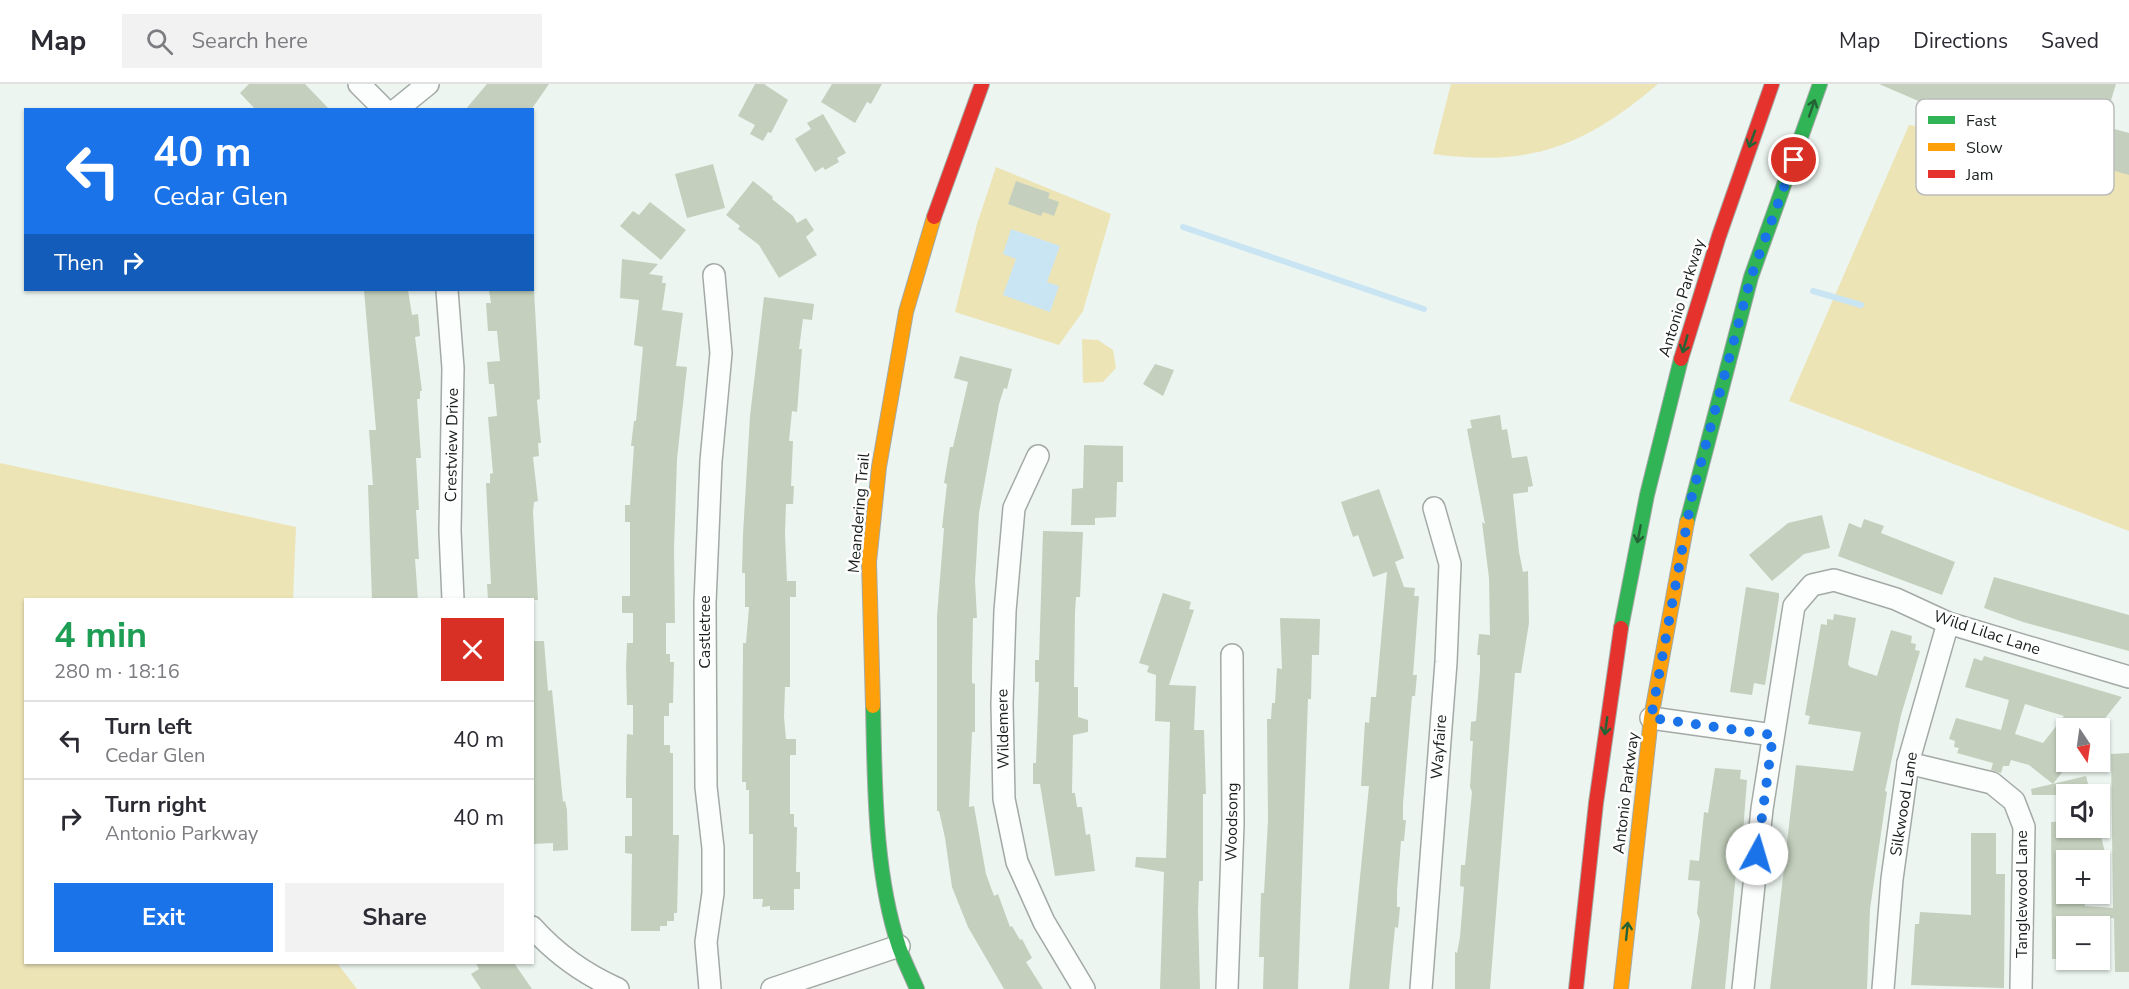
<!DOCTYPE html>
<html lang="en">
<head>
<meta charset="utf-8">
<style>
  body { margin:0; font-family:"Nunito Sans",sans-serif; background:#f2f2f3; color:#2b2b33; height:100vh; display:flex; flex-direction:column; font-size:22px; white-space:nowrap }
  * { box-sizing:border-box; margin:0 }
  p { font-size:20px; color:#7c7c81 }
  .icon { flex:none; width:33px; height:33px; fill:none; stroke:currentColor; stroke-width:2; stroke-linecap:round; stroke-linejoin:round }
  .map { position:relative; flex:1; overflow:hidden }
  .details { position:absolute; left:24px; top:514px; width:510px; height:366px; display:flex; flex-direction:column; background:#fff; border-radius:0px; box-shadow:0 2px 4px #0004 }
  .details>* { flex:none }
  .top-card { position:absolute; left:24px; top:24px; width:510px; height:183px; border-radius:0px; box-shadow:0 2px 4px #0004; background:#1a73e8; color:#fff; overflow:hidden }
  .needle { width:39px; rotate:167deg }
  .controls { position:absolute; left:2056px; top:634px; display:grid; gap:12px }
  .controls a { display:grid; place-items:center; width:54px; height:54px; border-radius:0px; background:#fff; box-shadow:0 2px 4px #0004; font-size:30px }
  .pin { position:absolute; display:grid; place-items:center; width:51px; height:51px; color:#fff; margin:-26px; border:3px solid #fff; border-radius:50%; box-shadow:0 2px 6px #0007 }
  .me { position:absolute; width:66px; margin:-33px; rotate:6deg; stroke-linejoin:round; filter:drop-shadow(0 0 4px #0008) }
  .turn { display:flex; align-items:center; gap:21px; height:126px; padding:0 30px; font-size:27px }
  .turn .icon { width:78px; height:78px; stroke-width:2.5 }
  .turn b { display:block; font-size:42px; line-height:51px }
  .then { display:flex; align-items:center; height:57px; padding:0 30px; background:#0003; gap:12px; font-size:22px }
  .round { display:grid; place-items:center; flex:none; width:63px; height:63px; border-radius:0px; background:#f2f2f3 }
  .head { display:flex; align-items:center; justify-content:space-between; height:102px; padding:0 30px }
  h1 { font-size:36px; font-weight:700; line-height:45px; color:#1e9e55 }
  .action { display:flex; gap:12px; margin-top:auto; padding:12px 30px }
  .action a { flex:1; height:69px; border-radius:0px; background:#1a73e8; color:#fff; font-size:24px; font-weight:700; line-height:69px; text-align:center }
  .action a+a { background:#f2f2f3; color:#2b2b33 }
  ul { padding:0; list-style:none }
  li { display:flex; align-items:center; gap:18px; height:78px; padding:0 30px; border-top:2px solid #e1e1e2 }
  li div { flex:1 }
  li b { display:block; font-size:22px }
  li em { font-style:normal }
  header { display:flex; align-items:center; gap:36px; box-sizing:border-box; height:84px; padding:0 30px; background:#fff; border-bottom:2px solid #e1e1e2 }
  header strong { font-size:28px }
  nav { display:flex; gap:33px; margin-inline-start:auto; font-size:21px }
  .search { width:420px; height:54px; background:#f2f2f3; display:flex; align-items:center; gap:15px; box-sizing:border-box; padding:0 21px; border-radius:0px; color:#7c7c81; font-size:22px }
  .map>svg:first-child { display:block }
  .green { fill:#ede4b6 }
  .water { fill:#c9e5f3 }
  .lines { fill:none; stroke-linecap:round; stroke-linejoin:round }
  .stream { stroke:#c9e5f3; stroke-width:6 }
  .building { fill:#c4d0bd; fill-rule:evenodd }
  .street-casing { stroke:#a3aaa6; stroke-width:24 }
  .fast-casing { stroke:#a3aaa6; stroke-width:16 }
  .slow-casing { stroke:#a3aaa6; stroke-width:16 }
  .jam-casing { stroke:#a3aaa6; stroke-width:16 }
  .street { stroke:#fcfefd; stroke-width:21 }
  .fast { stroke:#30b455; stroke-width:14 }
  .slow { stroke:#ff9f0a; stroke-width:14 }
  .jam { stroke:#e5322d; stroke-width:14 }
  .oneway { stroke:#246336 }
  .route { stroke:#1a73e8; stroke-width:10; stroke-dasharray:0 18 }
  .labels { text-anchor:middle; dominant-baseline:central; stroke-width:5; stroke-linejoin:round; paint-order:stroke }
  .street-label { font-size:16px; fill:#1a201d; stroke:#fff }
  .key { fill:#fff; stroke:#babcbb; stroke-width:1.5 }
  .key-label { font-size:16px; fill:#1a201d }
</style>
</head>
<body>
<header>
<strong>Map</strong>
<div class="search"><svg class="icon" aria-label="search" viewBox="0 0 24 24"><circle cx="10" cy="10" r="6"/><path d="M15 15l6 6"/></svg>Search here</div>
<nav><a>Map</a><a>Directions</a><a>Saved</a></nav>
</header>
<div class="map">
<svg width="2129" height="905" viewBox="0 0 2129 905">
  <rect width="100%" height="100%" fill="#ecf5f0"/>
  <g class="green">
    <path d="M 1451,0 L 1658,0 C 1584,63 1530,83 1433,70 Z"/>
    <path d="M 1909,41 L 2129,77 L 2129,447 L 1789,317 Z"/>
    <path d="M 996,83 L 1111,130 L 1083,227 L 1059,261 L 955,228 L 977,140 Z"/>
    <path d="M 1082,255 L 1098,256 L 1113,266 L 1116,284 L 1103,298 L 1083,299 Z"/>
    <path d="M 0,379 L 296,443 L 293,516 L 26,516 L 26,879 L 337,879 L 357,905 L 0,905 Z"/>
  </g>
  <path class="water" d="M 1011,145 L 1060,162 L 1047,198 L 1059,202 L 1050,228 L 1003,211 L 1016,175 L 1003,170 Z"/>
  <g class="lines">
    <g class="stream">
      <path d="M 1183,143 L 1424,225"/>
      <path d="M 1813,207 L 1861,221"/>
    </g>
  </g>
  <g class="building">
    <path d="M 249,0 L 305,0 L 330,26 L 256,26 L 240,9 Z"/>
    <path d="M 487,0 L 549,0 L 531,26 L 465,26 Z"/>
    <path d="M 755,0 L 764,0 L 788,16 L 771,49 L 768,48 L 763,57 L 750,50 L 755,41 L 738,32 Z"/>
    <path d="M 832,0 L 882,0 L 871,20 L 867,18 L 855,39 L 821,18 Z"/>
    <path d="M 1879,0 L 2116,0 L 2103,42 L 2129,49 L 2129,91 L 2094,81 L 2095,76 L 2011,52 L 1926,14 L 1923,19 Z"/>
    <path d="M 823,30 L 846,69 L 837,74 L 839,78 L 825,86 L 823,83 L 815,88 L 795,55 L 811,45 L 807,39 Z"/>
    <path d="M 713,80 L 725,124 L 687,134 L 675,90 Z"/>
    <path d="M 753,97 L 773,113 L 772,115 L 793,132 L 797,139 L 806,134 L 814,146 L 806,153 L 817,171 L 779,194 L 759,161 L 738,145 L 740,142 L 726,131 Z"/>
    <path d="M 1016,97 L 1050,109 L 1048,114 L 1059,118 L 1054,132 L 1043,128 L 1041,132 L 1008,120 Z"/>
    <path d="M 650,118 L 686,146 L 661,176 L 620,142 L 633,127 L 639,131 Z"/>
    <path d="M 622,175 L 658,180 L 649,190 L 663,192 L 662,199 L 666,199 L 662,226 L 683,229 L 676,282 L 687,283 L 677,375 L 674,466 L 675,539 L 666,539 L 666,570 L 670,570 L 670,578 L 674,578 L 673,619 L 669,619 L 669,632 L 664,632 L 664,661 L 670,661 L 670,669 L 673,669 L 673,751 L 679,751 L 677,829 L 674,829 L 674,837 L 667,837 L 667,842 L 660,842 L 660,847 L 631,847 L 632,770 L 625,769 L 625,752 L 632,752 L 632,714 L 626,714 L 626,697 L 627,650 L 633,651 L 633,621 L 627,621 L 626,584 L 627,559 L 633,559 L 633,529 L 622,529 L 622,512 L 630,512 L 630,438 L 625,438 L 625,421 L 630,421 L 634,362 L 631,362 L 634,337 L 636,337 L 643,263 L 634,261 L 639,216 L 620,214 Z"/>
    <path d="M 364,206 L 408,206 L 412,231 L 418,230 L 420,252 L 415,253 L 422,307 L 420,307 L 420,315 L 417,315 L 421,374 L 416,374 L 419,426 L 416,426 L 419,475 L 415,475 L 418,516 L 372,516 L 368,401 L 373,401 L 369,346 L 376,346 Z"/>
    <path d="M 489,206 L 534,206 L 540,315 L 537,316 L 541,359 L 538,359 L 539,372 L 533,373 L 538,417 L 534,418 L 533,428 L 538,516 L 488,516 L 487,500 L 491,500 L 486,399 L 490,399 L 490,390 L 493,389 L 488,333 L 497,332 L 494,300 L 489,300 L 487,278 L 500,277 L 497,247 L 488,247 L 486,219 L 491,219 Z"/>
    <path d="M 764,213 L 814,220 L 812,236 L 803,235 L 799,265 L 802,265 L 797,328 L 792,327 L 789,357 L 793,357 L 791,402 L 794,402 L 793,420 L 786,420 L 785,450 L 787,497 L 796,497 L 796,513 L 790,513 L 790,603 L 785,603 L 784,633 L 786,655 L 796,655 L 796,671 L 790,671 L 790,730 L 794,730 L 794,743 L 797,743 L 796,788 L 800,788 L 800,805 L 794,805 L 794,826 L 770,826 L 770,822 L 762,823 L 763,815 L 753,815 L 753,750 L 749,750 L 749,706 L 746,706 L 746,698 L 742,698 L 743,559 L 746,559 L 749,523 L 745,523 L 745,489 L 742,489 L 743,450 L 750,332 Z"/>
    <path d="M 960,272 L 1012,285 L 1007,305 L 1004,304 L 999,320 L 979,429 L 975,497 L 977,534 L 973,534 L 972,583 L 972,599 L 975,600 L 975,648 L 972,648 L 969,723 L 974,722 L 986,790 L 994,812 L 998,810 L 1010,843 L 1012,842 L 1020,856 L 1022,855 L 1032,874 L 1026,878 L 1043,905 L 1004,905 L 968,843 L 952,803 L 945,754 L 939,727 L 937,727 L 937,532 L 944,444 L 942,444 L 947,400 L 944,399 L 950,363 L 953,363 L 968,298 L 954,294 Z"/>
    <path d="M 1155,280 L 1174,286 L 1163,312 L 1143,300 Z"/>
    <path d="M 1500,331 L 1502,346 L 1507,345 L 1512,374 L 1527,372 L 1533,402 L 1528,403 L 1528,408 L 1513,410 L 1519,468 L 1523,488 L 1528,487 L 1529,539 L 1521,589 L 1515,589 L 1490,905 L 1455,905 L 1455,868 L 1457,869 L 1460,853 L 1464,803 L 1460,802 L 1461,781 L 1465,781 L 1472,708 L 1470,703 L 1473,657 L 1470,657 L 1471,638 L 1476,637 L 1480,587 L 1480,571 L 1477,571 L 1479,550 L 1490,551 L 1489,494 L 1482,438 L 1485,440 L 1467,345 L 1472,344 L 1470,336 Z"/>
    <path d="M 1084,361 L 1123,362 L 1123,398 L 1117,398 L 1116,433 L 1095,434 L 1095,441 L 1071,441 L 1072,405 L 1083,404 Z"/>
    <path d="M 1379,405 L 1404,474 L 1395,478 L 1404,503 L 1415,504 L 1414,512 L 1419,512 L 1413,591 L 1417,591 L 1415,612 L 1412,612 L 1403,720 L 1403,736 L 1406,736 L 1404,757 L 1401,757 L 1397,807 L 1397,823 L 1400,823 L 1398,844 L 1395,843 L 1389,905 L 1349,905 L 1369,702 L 1361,702 L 1365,638 L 1369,639 L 1371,613 L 1376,613 L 1387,488 L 1373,493 L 1358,451 L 1353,453 L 1341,418 Z"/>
    <path d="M 1822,431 L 1830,464 L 1804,470 L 1772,497 L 1749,471 L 1788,439 Z"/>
    <path d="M 1864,435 L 1884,442 L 1881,449 L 1955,478 L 1942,511 L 1838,472 L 1849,439 L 1861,444 Z"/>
    <path d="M 1043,447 L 1083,448 L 1080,513 L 1076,513 L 1075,528 L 1074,603 L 1078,603 L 1078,633 L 1088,636 L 1088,648 L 1073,651 L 1072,709 L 1075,709 L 1077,723 L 1082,723 L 1086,751 L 1090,750 L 1095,787 L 1055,792 L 1040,700 L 1033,700 L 1033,679 L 1036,679 L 1039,598 L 1035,598 L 1035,576 L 1039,576 Z"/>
    <path d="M 1994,493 L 2129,531 L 2129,567 L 2023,538 L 1984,524 Z"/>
    <path d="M 1746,503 L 1779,509 L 1779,514 L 1765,601 L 1754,599 L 1752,611 L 1730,608 Z"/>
    <path d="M 1163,509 L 1191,518 L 1189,525 L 1194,526 L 1169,601 L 1196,602 L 1194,646 L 1204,646 L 1206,710 L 1203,710 L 1203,797 L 1199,797 L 1198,827 L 1200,905 L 1160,905 L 1164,788 L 1135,783 L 1136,773 L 1166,774 L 1170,638 L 1155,637 L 1156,591 L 1147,588 L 1149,582 L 1139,579 Z"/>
    <path d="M 1834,530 L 1856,534 L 1848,580 L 1850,583 L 1877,592 L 1891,546 L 1912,552 L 1911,559 L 1916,560 L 1915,566 L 1920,567 L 1901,631 L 1885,707 L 1887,708 L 1870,825 L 1867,905 L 1770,905 L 1796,681 L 1853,687 L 1861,648 L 1808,640 L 1810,632 L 1805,631 L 1821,540 L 1827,541 L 1827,535 L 1833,536 Z"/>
    <path d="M 1280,534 L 1320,535 L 1319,571 L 1312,571 L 1311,615 L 1308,615 L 1298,905 L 1263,905 L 1264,873 L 1259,873 L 1261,809 L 1264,809 L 1268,736 L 1267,635 L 1271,635 L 1272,619 L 1275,619 L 1277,584 L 1282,585 Z"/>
    <path d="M 532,557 L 544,557 L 548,607 L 552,606 L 563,718 L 565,717 L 567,726 L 568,766 L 553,767 L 553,759 L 532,760 Z"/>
    <path d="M 1984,572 L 2122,613 L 2098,643 L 2067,634 L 2067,682 L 2053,700 L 2029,681 L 2011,676 L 2009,682 L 2003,682 L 2001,689 L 1991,686 L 1993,679 L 1957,669 L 1959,664 L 1954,663 L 1955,657 L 1949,655 L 1956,634 L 2001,646 L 2009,616 L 1965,603 L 1974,574 L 1982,577 ZM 2025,620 L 2064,632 L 2043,659 L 2015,650 Z"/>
    <path d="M 2129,669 L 2129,888 L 2115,888 L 2114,834 L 2085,837 L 2085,843 L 2067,843 L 2067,875 L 2052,875 L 2051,738 L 2067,737 L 2067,744 L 2099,744 L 2107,777 L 2067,777 L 2067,815 L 2085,815 L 2085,822 L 2113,824 L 2111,670 Z"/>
    <path d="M 1715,684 L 1741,686 L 1740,695 L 1747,696 L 1742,761 L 1736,788 L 1725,905 L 1691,905 L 1700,837 L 1697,829 L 1700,797 L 1688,796 L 1690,776 L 1699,777 L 1704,728 L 1708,729 Z"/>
    <path d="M 2086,692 L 2091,711 L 2032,711 L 2031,705 Z"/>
    <path d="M 1971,749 L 1996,749 L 1996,790 L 2005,790 L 2004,904 L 1911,901 L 1915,840 L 1919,840 L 1920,828 L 1971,831 Z"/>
    <path d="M 476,879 L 514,879 L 532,905 L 481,905 L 471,890 L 479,885 Z"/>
  </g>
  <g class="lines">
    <defs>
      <g id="street">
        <path d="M 359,0 L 385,26"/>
        <path d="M 396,26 L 428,0"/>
        <path d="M 447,206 L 453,284 L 450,447 L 453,516"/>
        <path d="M 1038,372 L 1014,424 L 1005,527 L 1002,620 L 1004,715 L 1017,778 L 1044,838 L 1084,905"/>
        <path d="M 1651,634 L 1773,651"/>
        <path d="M 1908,679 L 1992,699 L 2014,717 L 2024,743 L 2021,905"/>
        <path d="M 532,843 C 557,871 584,890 618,905"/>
        <path d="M 710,905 L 706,858 L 713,809 L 713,764 L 706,703 L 705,519 L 711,377 L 721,269 L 714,191"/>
        <path d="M 772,905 L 899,862"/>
        <path d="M 1227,905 L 1233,740 L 1232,571"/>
        <path d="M 1421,905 L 1446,578 L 1450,480 L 1434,424"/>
        <path d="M 1743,905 L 1762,725 L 1794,522 L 1812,501 L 1834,496 L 1896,515 L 1948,539 L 2129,593"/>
        <path d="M 1883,905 L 1892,795 L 1908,679 L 1948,539"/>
      </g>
      <g id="fast">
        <path d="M 1687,438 L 1751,193 L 1820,0"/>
        <path d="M 1621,544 L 1647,411 L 1681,275"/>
        <path d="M 873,622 C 875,701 874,787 899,863 C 904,877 911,891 917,905"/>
      </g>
      <g id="slow">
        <path d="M 873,622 L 869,478 L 879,383 L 906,228 L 934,133"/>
        <path d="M 1621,905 L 1651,634 L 1687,438"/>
      </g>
      <g id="jam">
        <path d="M 934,133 L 982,0"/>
        <path d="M 1681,275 L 1719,152 L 1772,0"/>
        <path d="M 1576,905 L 1596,719 L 1621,544"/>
      </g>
    </defs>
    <use href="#street" class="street-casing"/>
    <use href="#fast" class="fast-casing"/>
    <use href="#slow" class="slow-casing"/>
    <use href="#jam" class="jam-casing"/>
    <use href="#street" class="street"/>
    <use href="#fast" class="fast"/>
    <use href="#slow" class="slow"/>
    <use href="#jam" class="jam"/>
  </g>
  <defs><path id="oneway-shaft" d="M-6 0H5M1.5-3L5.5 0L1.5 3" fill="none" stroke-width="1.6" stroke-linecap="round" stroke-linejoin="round" transform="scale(1.5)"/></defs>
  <g class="oneway">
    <use href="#oneway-shaft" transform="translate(1812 24) rotate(-71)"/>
    <use href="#oneway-shaft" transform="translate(1752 55) rotate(110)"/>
    <use href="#oneway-shaft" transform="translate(1685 260) rotate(106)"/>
    <use href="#oneway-shaft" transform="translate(1639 450) rotate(101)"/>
    <use href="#oneway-shaft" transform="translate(1606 642) rotate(98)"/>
    <use href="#oneway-shaft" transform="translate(1627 847) rotate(-84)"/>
  </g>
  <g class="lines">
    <path class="route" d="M 1757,770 L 1773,651 L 1651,634 L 1692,412 L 1751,193 L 1794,76"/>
  </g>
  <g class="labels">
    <g class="street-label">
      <text transform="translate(1682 214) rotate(-73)">Antonio Parkway</text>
      <text transform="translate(452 361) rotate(-89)">Crestview Drive</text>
      <text transform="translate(859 429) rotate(-85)">Meandering Trail</text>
      <text transform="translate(705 548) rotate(-90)">Castletree</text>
      <text transform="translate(1987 549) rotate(18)">Wild Lilac Lane</text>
      <text transform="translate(1003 645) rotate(-91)">Wildemere</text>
      <text transform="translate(1439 663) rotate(-86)">Wayfaire</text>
      <text transform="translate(1626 709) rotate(-83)">Antonio Parkway</text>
      <text transform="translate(1904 720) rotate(-81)">Silkwood Lane</text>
      <text transform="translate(1232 738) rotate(-89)">Woodsong</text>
      <text transform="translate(2022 810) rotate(-90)">Tanglewood Lane</text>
    </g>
  </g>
  <rect x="1916" y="15" width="198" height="96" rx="9" class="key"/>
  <rect x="1928" y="32" width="27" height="8" fill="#30b455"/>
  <rect x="1928" y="59" width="27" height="8" fill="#ff9f0a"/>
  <rect x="1928" y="86" width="27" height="8" fill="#e5322d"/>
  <g class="key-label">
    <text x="1966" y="42">Fast</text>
    <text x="1966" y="69">Slow</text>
    <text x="1966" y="96">Jam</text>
  </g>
</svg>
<div class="controls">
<a><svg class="needle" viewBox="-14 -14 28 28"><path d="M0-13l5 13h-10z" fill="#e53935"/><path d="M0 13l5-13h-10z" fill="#7c7c81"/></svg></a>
<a><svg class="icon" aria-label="sound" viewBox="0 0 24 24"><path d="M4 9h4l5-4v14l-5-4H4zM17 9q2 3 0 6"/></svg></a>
<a>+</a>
<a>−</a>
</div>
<div class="pin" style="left:1794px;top:76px;background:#d93025"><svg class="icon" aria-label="arrive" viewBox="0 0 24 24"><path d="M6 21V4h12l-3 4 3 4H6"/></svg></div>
<svg class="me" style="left:1757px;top:770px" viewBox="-20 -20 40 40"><circle r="19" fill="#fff"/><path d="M0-13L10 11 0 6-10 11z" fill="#1a73e8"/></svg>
<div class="top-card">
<div class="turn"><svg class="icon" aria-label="left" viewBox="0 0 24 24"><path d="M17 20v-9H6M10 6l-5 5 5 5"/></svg><div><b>40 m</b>Cedar Glen</div></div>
<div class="then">Then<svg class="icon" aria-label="right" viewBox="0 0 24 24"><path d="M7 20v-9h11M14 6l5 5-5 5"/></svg></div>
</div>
<section class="details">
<div class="head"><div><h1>4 min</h1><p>280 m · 18:16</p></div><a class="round" style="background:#d93025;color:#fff"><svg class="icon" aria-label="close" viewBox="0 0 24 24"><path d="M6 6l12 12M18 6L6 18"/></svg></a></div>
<ul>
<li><svg class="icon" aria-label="left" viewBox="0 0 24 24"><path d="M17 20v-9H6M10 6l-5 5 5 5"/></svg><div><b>Turn left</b><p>Cedar Glen</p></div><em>40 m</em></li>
<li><svg class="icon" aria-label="right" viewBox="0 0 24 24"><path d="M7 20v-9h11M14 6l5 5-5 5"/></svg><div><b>Turn right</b><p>Antonio Parkway</p></div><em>40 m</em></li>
</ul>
<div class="action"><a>Exit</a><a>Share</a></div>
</section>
</div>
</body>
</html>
